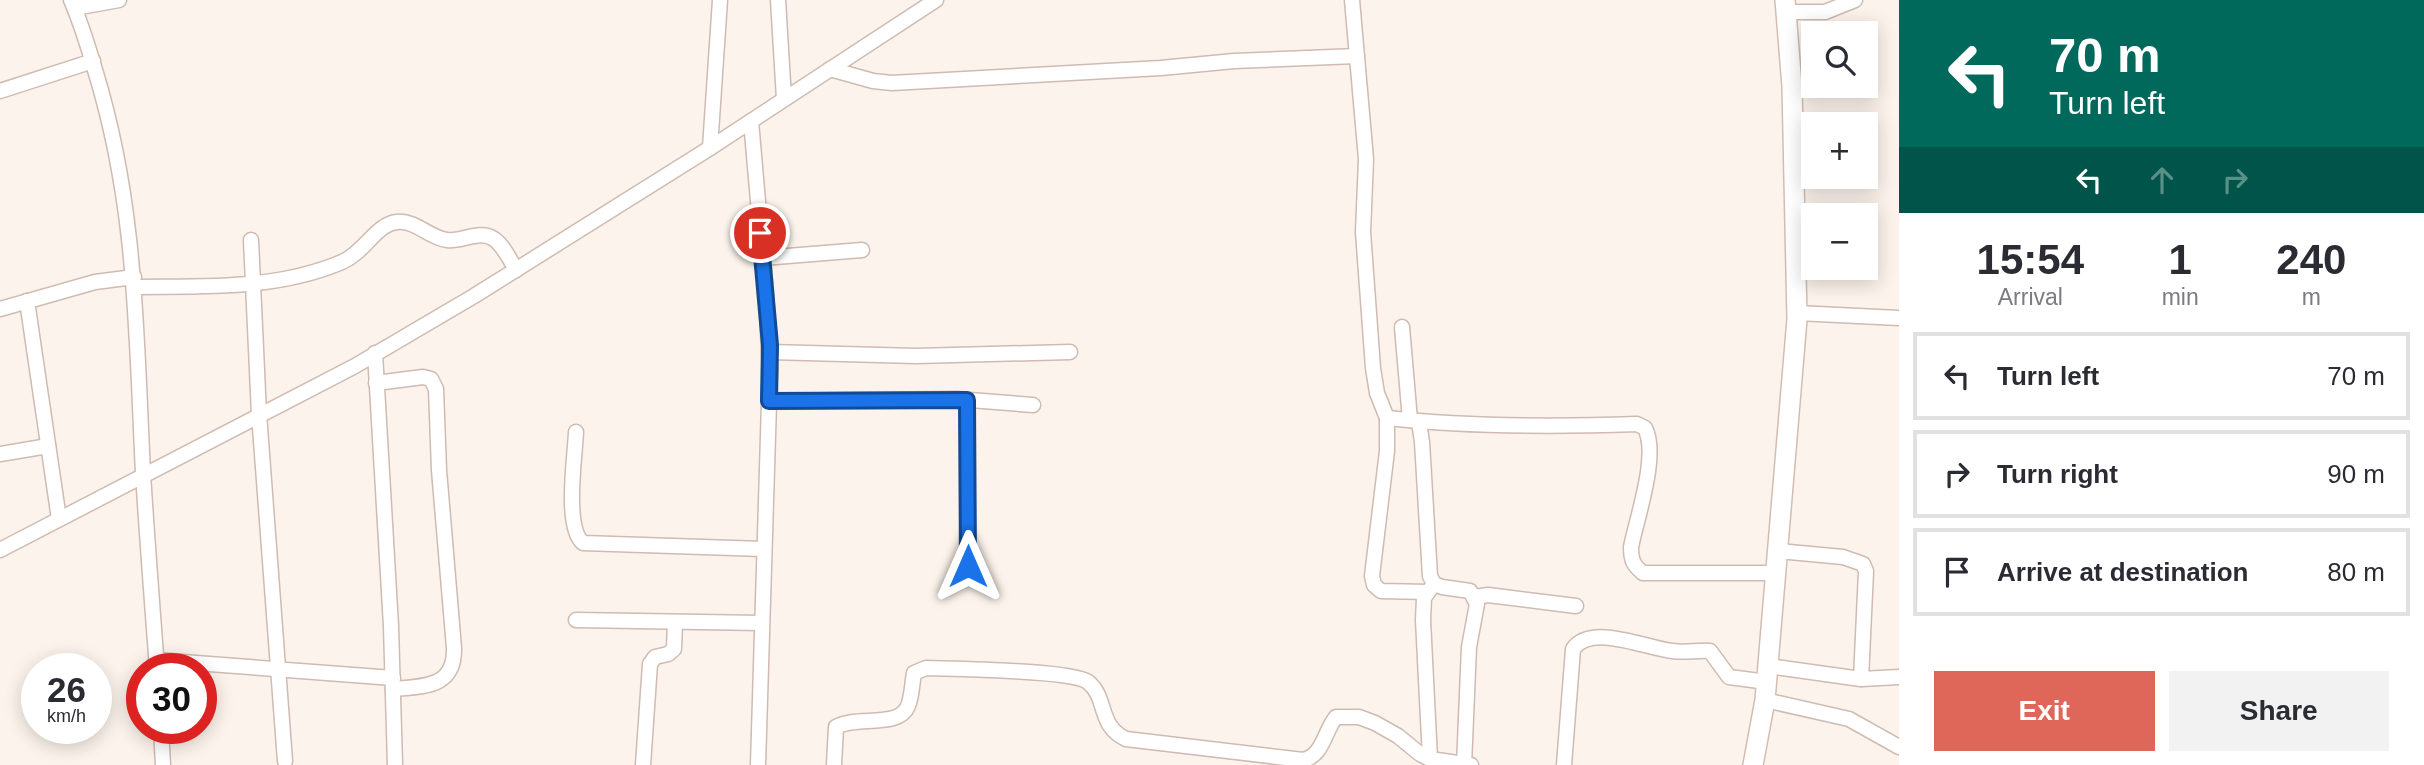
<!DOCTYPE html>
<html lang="en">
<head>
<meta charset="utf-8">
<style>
  body { margin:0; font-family:Helvetica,sans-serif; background:#f2f2f3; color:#2b2b33; height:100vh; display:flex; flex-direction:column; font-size:26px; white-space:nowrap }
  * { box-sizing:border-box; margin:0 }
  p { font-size:23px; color:#7c7c81 }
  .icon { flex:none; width:38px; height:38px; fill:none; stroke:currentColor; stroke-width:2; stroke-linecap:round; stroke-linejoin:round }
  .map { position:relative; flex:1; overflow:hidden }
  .sheet { display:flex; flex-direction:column; background:#fff; width:525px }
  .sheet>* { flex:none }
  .guide { background:#00695c; color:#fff; overflow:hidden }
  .buttons { position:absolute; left:1801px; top:21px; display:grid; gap:14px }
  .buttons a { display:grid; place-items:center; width:77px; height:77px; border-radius:0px; background:#fff; box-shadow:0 4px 18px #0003; font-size:35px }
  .speed { position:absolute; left:21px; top:653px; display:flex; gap:14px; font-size:35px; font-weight:700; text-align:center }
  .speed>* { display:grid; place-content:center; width:91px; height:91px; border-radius:50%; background:#fff; box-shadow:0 4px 18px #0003; line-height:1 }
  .speed small { font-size:18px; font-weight:400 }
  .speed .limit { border:10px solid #d22; background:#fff; color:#111 }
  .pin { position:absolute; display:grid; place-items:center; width:60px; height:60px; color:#fff; margin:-30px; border:4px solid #fff; border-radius:50%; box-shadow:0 2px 7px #0007 }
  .me { position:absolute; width:77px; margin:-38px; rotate:0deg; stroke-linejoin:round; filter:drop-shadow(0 0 5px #0008) }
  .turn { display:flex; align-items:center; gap:24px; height:147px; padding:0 35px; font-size:32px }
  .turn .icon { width:91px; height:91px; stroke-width:2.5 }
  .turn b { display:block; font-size:49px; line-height:60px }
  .lanes { display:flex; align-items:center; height:66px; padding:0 35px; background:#0003; justify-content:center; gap:35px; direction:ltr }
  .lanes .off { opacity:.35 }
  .eta { display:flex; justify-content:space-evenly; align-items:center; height:119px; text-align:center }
  .eta b { font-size:42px; font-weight:700; line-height:49px }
  .cta { display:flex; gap:14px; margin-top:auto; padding:14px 35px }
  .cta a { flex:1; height:80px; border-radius:0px; background:#de6759; color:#fff; font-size:28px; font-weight:700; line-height:80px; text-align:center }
  .cta a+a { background:#f2f2f3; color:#2b2b33 }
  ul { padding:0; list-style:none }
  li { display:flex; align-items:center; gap:21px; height:88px; margin:0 14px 10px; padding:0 21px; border:4px solid #e1e1e2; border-radius:0px }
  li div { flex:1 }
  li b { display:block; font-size:26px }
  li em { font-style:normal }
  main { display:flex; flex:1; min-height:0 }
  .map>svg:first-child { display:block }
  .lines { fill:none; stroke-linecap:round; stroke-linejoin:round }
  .street-casing { stroke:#cebbb1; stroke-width:17 }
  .secondary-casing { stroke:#d3bdb1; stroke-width:22 }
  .street { stroke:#fff; stroke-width:14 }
  .secondary { stroke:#fff; stroke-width:19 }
  .route-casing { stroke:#114b97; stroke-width:18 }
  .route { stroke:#1a73e8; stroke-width:12 }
</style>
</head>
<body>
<main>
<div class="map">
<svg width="1899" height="765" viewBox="0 0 1899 765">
  <rect width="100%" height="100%" fill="#fcf4ec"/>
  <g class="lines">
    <defs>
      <g id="street">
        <path d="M 71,0 C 81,23 88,46 95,70 C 137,206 136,333 143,473 C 147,538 152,603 157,668"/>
        <path d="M 778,0 L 784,99"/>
        <path d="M 1352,0 L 1366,159 L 1363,232 L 1373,368 L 1377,393 L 1387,418 L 1387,451 L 1372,576 L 1374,585 L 1381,591 L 1428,592"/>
        <path d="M 75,8 L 119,0"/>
        <path d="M 1786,12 L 1825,12 L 1855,0"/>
        <path d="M 830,69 L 873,81 L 892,83 L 1161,68 L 1234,61 L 1357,56"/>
        <path d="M 0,91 L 93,61"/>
        <path d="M 751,121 L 766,293 L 770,370 L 758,765"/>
        <path d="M 710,148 L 720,0"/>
        <path d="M 251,240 L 259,414 L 285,761"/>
        <path d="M 763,258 L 862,250"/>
        <path d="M 135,287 C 205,286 276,290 342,262 C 365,252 376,224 397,222 C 416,220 429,238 447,240 C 462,242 480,229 494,239 C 504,246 510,260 516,270"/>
        <path d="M 27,301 L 59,519"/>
        <path d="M 0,309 L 95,282 L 134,277"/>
        <path d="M 1797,313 L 1899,318"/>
        <path d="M 1402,327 L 1410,420"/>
        <path d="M 770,352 L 916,356 L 1070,352"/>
        <path d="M 375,353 L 391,626 L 395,765"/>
        <path d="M 376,383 L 423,377 L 431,379 L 436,389 L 439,470 L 454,648 C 455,688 424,686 393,689"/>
        <path d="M 967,400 L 968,566"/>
        <path d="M 769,401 L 957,399 L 1033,405"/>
        <path d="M 1387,418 C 1470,427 1553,427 1637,424 L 1645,428 C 1659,455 1637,517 1631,547 C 1631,560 1633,565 1643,573 L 1776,573"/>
        <path d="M 1419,422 L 1422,442 L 1430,576 L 1434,584 L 1442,587 L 1470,591 L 1477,604 L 1469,647 L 1464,765"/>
        <path d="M 576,432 C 575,457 564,527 583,543 L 763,549"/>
        <path d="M 0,454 L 48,446"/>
        <path d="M 0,550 L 355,366 L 474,296 L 710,148 L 936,0"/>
        <path d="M 1778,551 L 1843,557 L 1863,564 L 1866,571 L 1861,679"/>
        <path d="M 1475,597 L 1488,595 L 1576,606"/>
        <path d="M 576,620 L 761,623"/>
        <path d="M 156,660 L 393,678"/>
        <path d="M 1768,666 L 1861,679 L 1899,677"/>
        <path d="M 1765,700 L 1849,719 L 1899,747"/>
        <path d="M 161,728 L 163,765"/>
        <path d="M 1430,759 L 1423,620 L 1424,598 L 1431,588"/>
        <path d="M 643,765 L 650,664 L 655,657 L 668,654 L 674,649 L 675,622"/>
        <path d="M 834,765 L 836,727 C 855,715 899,729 908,706 C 912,696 912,684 914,673 L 926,668 C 952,669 1071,670 1088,682 C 1108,698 1097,725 1126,739 L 1303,760 C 1323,756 1324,732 1336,717 L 1359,717 L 1375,723 L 1398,736 L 1420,754 L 1430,759 L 1471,765"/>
        <path d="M 1564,765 L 1573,649 C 1591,623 1646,648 1672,651 C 1685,653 1698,650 1710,651 L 1729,677 L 1767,682"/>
      </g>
      <path id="secondary" d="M 1753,765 L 1765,700 L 1797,319 L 1792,86 L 1785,0"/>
    </defs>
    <use href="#street" class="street-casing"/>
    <use href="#secondary" class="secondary-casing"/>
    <use href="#street" class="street"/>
    <use href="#secondary" class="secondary"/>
  </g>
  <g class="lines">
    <defs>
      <path id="route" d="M 760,233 L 770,345 L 769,401 L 967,400 L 968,566"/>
    </defs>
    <use href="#route" class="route-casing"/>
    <use href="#route" class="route"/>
  </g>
</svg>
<div class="buttons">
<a><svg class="icon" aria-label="search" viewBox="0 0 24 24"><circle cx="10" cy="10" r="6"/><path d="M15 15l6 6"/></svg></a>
<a>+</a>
<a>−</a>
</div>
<div class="speed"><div>26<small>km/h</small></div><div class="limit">30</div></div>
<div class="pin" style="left:760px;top:233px;background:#d93025"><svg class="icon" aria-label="arrive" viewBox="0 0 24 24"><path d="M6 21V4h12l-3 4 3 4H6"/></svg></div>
<svg class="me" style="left:968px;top:566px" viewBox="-20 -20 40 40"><path d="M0-17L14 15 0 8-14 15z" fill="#1a73e8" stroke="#fff" stroke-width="4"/></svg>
</div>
<section class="sheet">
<div class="guide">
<div class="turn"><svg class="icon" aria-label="left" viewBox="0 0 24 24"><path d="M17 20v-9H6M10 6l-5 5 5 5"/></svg><div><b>70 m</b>Turn left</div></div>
<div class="lanes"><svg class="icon" aria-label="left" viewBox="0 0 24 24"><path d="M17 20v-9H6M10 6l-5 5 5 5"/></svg><svg class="icon off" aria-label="ahead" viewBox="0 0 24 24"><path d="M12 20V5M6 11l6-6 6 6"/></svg><svg class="icon off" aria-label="right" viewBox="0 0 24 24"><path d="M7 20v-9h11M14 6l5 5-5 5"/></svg></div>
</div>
<div class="eta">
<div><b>15:54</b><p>Arrival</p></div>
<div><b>1</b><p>min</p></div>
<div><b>240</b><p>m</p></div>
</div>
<ul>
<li><svg class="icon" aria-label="left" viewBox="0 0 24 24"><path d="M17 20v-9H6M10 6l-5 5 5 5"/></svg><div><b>Turn left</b></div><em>70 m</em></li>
<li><svg class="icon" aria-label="right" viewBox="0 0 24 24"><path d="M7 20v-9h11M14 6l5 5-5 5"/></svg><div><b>Turn right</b></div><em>90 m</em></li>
<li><svg class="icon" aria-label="arrive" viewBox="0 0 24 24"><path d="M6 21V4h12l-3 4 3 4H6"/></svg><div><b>Arrive at destination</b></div><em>80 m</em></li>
</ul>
<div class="cta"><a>Exit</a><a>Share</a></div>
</section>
</main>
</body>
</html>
